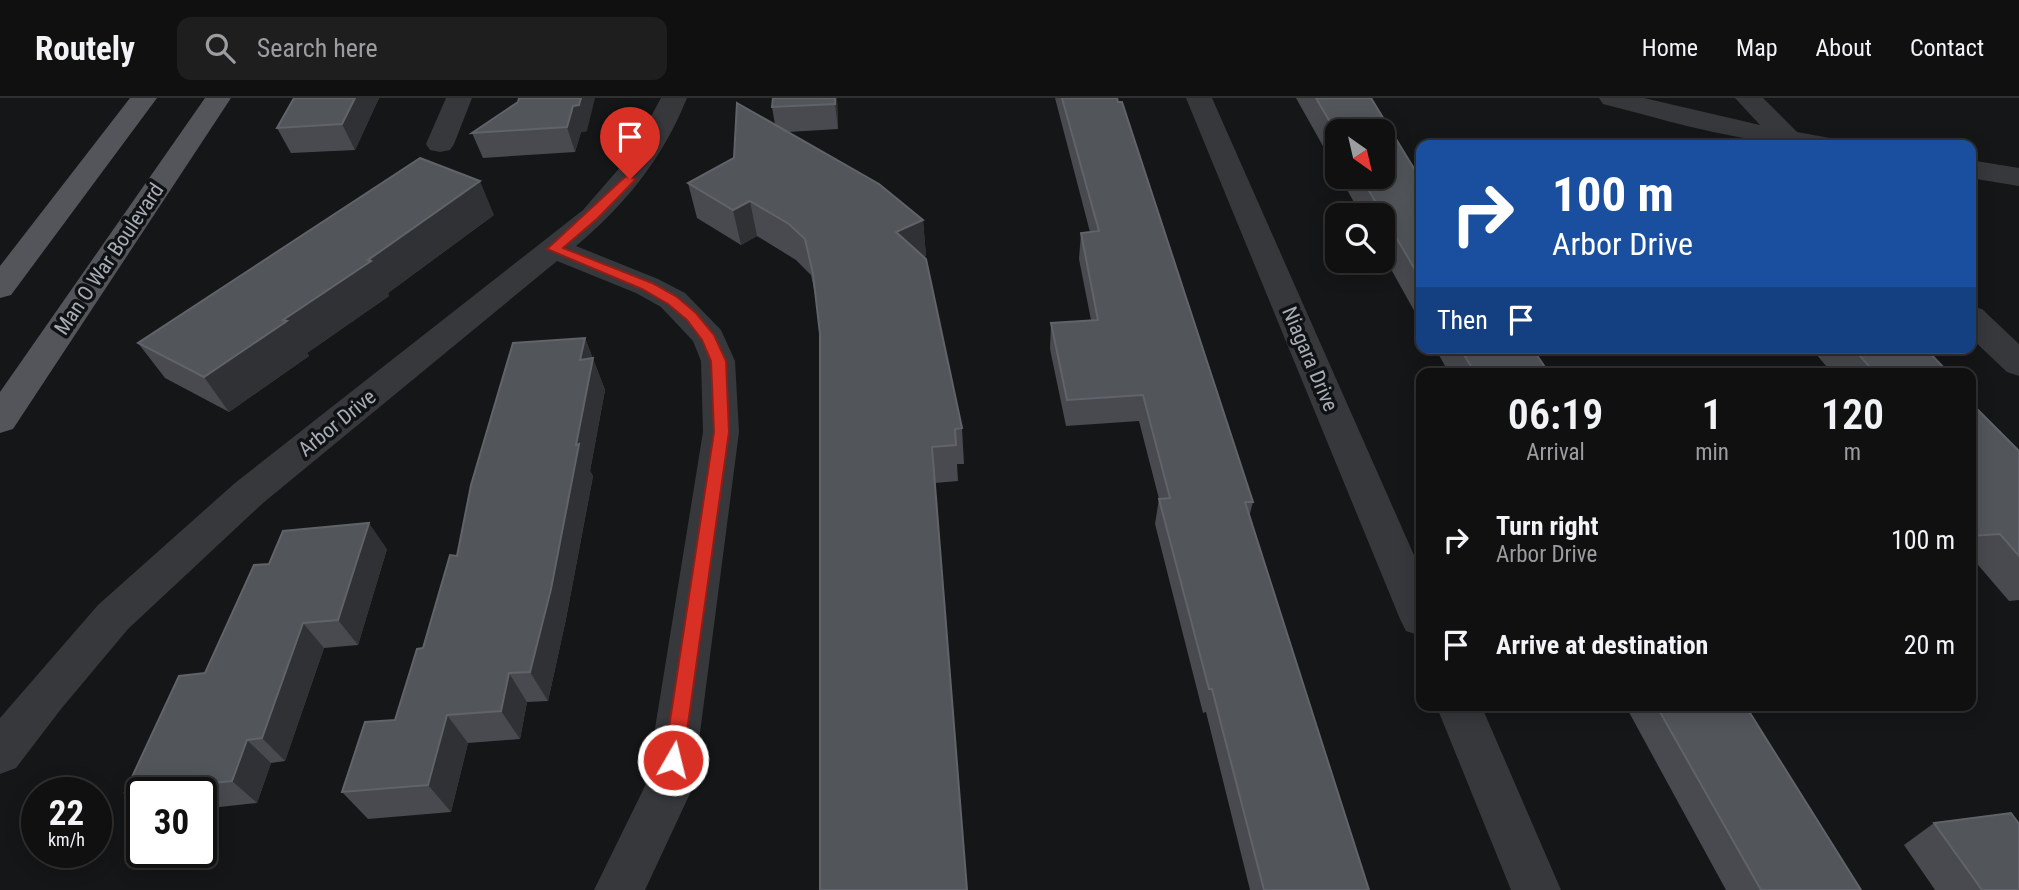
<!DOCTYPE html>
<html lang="en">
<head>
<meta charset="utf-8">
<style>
  body { margin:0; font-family:"Roboto Condensed",sans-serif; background:#1e1e1f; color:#f1f3f6; height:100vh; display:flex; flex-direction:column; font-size:26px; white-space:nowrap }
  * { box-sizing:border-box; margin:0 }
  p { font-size:23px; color:#9c9d9f }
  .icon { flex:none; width:38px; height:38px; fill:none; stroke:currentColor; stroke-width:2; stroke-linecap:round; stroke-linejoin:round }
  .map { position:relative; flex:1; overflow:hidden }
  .drawer { position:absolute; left:1416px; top:270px; width:560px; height:343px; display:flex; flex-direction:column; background:#101011; border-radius:14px; box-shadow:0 4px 18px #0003,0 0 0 2px #303031 }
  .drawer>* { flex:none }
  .hud { position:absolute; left:1416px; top:42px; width:560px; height:214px; border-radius:14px; box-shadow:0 4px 18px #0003,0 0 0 2px #303031; background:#1a4fa0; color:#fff; overflow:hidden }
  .needle { width:46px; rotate:146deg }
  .buttons { position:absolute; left:1325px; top:21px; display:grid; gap:14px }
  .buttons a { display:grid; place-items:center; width:70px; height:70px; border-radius:14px; background:#101011; box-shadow:0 4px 18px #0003,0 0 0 2px #303031; font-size:35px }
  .speed { position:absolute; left:21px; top:679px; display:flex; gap:14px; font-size:35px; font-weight:700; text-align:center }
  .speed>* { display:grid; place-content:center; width:91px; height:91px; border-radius:50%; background:#101011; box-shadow:0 4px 18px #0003,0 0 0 2px #303031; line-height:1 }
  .speed small { font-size:18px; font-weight:400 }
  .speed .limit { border:4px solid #111; border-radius:10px; background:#fff; color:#111 }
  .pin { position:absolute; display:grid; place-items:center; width:60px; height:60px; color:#fff; margin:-72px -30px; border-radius:50% 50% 50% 0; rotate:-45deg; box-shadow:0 0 7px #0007 }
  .pin .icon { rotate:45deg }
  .me { position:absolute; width:77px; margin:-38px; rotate:8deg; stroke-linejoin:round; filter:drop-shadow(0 0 5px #0008) }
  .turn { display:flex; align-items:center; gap:24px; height:147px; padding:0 21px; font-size:32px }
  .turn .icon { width:91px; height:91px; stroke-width:2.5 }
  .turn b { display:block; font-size:49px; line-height:60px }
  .then { display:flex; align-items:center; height:66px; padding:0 21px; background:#0003; gap:14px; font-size:26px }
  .eta { display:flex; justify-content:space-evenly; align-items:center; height:119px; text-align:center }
  .eta b { font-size:42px; font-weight:600; line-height:49px }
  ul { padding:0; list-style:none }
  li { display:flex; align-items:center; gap:21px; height:105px; padding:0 21px }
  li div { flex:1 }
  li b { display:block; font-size:26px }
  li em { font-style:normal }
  header { display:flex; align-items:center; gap:42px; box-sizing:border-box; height:98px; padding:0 35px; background:#101011; border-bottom:2px solid #303031 }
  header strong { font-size:33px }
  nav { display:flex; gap:38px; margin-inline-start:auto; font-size:24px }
  .search { width:490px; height:63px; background:#1e1e1f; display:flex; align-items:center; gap:18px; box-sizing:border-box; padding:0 24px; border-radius:14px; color:#9c9d9f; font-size:26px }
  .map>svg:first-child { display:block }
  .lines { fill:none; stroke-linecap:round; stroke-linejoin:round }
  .minor { fill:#36383c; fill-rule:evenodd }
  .major { fill:#53555b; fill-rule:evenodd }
  .wall { fill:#484a4f }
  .shaded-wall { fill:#2f3134 }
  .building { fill:#52555a; stroke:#606369; stroke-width:2 }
  .route { fill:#d93025; stroke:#8d1f18; stroke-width:2 }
  .labels { text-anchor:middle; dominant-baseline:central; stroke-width:7; stroke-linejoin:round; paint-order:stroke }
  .street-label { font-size:21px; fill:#a7adb7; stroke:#101112 }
</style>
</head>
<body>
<header>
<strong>Routely</strong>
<div class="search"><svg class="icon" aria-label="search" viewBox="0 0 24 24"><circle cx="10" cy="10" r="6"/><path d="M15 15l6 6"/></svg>Search here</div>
<nav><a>Home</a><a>Map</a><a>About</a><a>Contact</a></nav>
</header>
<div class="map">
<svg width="2019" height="792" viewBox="0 0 2019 792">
  <rect width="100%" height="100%" fill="#151617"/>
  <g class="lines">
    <g class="minor">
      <path d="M 446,0 L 472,0 L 454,46 L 450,52 L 440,54 L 430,52 L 426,46 Z"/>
      <path d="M 661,0 L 687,0 C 663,60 625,107 576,148 L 658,181 L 685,195 L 721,232 L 735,263 L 739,334 L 693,689 L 645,792 L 594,792 L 646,686 L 703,334 L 701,263 L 693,243 L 661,209 L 636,195 L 557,163 L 263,405 L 128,531 L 61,611 L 16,670 L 0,676 L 0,620 L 98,507 L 235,385 L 583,112 L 629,59 Z"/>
      <path d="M 1186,0 L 1212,0 L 1421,473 L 1421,538 L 1406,533 L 1400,521 Z"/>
      <path d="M 1599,0 L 1644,0 L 1760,27 L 1735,0 L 1763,0 L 1797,34 L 1835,41 L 1839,47 C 1758,51 1681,26 1603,6 Z"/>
      <path d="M 1970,62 L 2019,70 L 2019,88 L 1970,80 Z"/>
      <path d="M 1970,208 L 1982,211 L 2019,246 L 2019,278 L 2007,274 L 1970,239 Z"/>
      <path d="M 1436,607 L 1481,607 L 1561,792 L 1511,792 Z"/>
    </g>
    <g class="major">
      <path d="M 130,0 L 157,0 L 11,197 L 0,200 L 0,168 Z"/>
      <path d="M 205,0 L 231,0 L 13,331 L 0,335 L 0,294 Z"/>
    </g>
  </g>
  <g class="wall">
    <path d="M 294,0 L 379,0 L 355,52 L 291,55 L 277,30 Z"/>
    <path d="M 773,0 L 837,0 L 838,31 L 788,34 L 923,122 L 926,158 L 923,159 L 962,330 L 964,366 L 957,366 L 958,383 L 935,385 L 820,236 L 815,196 L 811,177 L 796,162 L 757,138 L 741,147 L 697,120 L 688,85 L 734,60 L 775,27 L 772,9 Z"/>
    <path d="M 1055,0 L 1117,0 L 1253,404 L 1249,419 L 1369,792 L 1250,792 L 1206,614 L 1203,615 L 1155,426 L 1159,401 L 1139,323 L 1066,328 L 1050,251 L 1051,225 L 1091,222 L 1079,161 L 1081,135 L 1090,134 Z"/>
    <path d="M 1296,0 L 1371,0 L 1421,82 L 1421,225 L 1382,155 L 1382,117 L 1361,117 L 1340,79 L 1382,79 L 1337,33 L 1337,73 Z"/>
    <path d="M 518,4 L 587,33 L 581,34 L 575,54 L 483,60 L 472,35 Z"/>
    <path d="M 494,117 L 388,195 L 389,198 L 307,255 L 309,258 L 229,314 L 165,280 L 138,245 Z"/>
    <path d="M 585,240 L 605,292 L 590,373 L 593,378 L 566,521 L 548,603 L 527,604 L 520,641 L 468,645 L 451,714 L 368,721 L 342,694 L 395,622 L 423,550 L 457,458 Z"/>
    <path d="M 1435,250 L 1532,250 L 1549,275 L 1449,275 Z"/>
    <path d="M 1811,250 L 1925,250 L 1949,275 L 1832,275 Z"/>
    <path d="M 1970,304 L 2019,353 L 2019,502 L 2009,503 L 1973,461 L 1970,461 Z"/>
    <path d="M 387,451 L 358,547 L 324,550 L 285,663 L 271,665 L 257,705 L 201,711 L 201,695 L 142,695 L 142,707 L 125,694 L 205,575 Z"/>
    <path d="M 1625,607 L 1745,607 L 1861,792 L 1726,792 Z"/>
    <path d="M 1934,725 L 2019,792 L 1935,792 L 1904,747 Z"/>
  </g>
  <g class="shaded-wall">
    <path d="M 355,0 L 379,0 L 355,52 L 342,26 Z"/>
    <path d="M 581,0 L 595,0 L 587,33 L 581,34 L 575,54 L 567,29 L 573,8 Z"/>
    <path d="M 835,0 L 837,0 L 838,31 L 835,6 Z"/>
    <path d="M 480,83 L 494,117 L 388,195 L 389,198 L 307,255 L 309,258 L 229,314 L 204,279 Z"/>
    <path d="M 750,103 L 757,138 L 741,147 L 733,112 Z"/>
    <path d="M 923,122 L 926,158 L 899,170 L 896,134 Z"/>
    <path d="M 585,240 L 605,292 L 590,373 L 593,378 L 566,521 L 548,603 L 530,574 L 576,347 L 580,262 Z"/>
    <path d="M 369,425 L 387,451 L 358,547 L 338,522 Z"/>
    <path d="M 303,525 L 324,550 L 285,663 L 262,640 Z"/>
    <path d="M 509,575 L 527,604 L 520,641 L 501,613 Z"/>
    <path d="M 447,617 L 468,645 L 451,714 L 428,687 Z"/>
    <path d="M 247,642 L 271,665 L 257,705 L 232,683 Z"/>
  </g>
  <g class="building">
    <path d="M 294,0 L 355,0 L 342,26 L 277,30 Z"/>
    <path d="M 519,0 L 581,0 L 579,7 L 573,8 L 567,29 L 472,35 L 518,4 Z"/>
    <path d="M 773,0 L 835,0 L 835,6 L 772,9 Z"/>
    <path d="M 1062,0 L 1117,0 L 1118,4 L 1122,4 L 1253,404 L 1245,404 L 1369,792 L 1264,792 L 1212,591 L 1209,591 L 1159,401 L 1170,400 L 1143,297 L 1067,302 L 1051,225 L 1098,222 L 1081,135 L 1099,133 Z"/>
    <path d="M 1316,0 L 1371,0 L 1421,82 L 1421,182 L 1361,79 L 1382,79 L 1382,33 L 1337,33 L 1337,36 Z"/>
    <path d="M 737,5 L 879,86 L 923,122 L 896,134 L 926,161 L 962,330 L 955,331 L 956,347 L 932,349 L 967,792 L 820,792 L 820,236 L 813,176 L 805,141 L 789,126 L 750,103 L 733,112 L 688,85 L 734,60 Z"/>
    <path d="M 420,60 L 480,83 L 368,162 L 371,163 L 283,222 L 287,223 L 204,279 L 138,245 Z"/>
    <path d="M 585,240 L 580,262 L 593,260 L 576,347 L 579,346 L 551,491 L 530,574 L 509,575 L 501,613 L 447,617 L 428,687 L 342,694 L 365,624 L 395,622 L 417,551 L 423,550 L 450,457 L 457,458 L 471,387 L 513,245 Z"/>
    <path d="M 1460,250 L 1532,250 L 1549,275 L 1475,275 Z"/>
    <path d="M 1853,250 L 1925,250 L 1949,275 L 1875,275 Z"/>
    <path d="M 1970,304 L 2019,353 L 2019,458 L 2000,436 L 1970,438 Z"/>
    <path d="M 369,425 L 338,522 L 303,525 L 262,640 L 247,642 L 232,683 L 125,694 L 179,578 L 205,575 L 254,467 L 269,466 L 283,433 Z"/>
    <path d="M 1656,607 L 1745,607 L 1861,792 L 1761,792 Z"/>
    <path d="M 2011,715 L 2019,726 L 2019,792 L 1982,792 L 1934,725 Z"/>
  </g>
  <path class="route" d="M 626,78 L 636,81 L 598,120 L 563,150 L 652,185 L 677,199 L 696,215 L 714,237 L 726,263 L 729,334 L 683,662 L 680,668 L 673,671 L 666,668 L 664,662 L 714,334 L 711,263 L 702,242 L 687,222 L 668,206 L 642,191 L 547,151 Z"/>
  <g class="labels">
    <g class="street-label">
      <text transform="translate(109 161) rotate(-56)">Man O War Boulevard</text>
      <text transform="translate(1310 261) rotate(67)">Niagara Drive</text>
      <text transform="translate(337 325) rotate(-39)">Arbor Drive</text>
    </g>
  </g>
</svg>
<div class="buttons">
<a><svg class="needle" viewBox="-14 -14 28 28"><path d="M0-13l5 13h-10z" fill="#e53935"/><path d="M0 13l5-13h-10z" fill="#9c9d9f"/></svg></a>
<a><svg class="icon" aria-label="search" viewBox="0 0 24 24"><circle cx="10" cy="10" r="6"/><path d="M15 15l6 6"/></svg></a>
</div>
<div class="speed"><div>22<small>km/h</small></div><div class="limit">30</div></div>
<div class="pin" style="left:630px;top:81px;background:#d93025"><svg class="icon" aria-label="arrive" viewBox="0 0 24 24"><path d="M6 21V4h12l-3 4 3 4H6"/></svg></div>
<svg class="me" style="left:673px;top:662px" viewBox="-20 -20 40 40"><circle r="17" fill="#d93025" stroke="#fff" stroke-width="3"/><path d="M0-11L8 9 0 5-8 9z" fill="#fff"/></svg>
<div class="hud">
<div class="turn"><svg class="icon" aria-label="right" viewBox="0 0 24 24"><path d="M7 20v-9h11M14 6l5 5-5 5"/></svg><div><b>100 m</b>Arbor Drive</div></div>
<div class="then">Then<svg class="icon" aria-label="arrive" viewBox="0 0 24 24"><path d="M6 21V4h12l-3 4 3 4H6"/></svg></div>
</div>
<section class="drawer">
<div class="eta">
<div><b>06:19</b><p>Arrival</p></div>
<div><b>1</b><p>min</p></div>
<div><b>120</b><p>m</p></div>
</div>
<ul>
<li><svg class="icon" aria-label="right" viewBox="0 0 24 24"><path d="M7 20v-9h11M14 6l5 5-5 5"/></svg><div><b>Turn right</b><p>Arbor Drive</p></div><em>100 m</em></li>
<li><svg class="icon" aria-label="arrive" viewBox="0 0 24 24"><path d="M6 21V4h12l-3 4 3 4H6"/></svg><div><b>Arrive at destination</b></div><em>20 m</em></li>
</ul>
</section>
</div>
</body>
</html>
